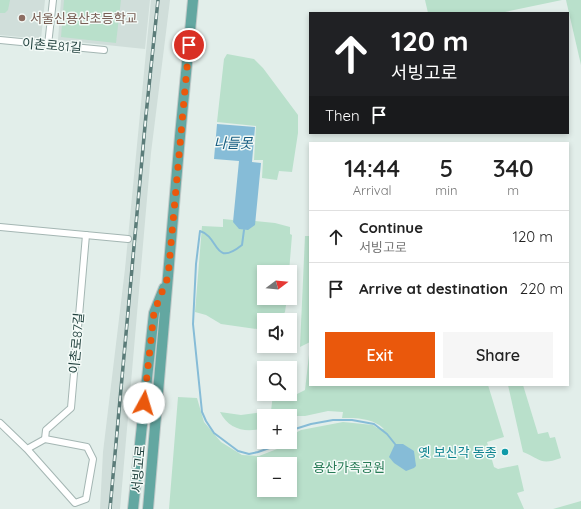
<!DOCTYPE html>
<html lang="en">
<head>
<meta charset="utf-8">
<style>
  body { margin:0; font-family:Quicksand,"Noto Sans KR",sans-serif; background:#f6f6f6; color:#222; height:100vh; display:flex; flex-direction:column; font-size:15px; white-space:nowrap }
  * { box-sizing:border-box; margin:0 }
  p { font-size:13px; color:#767676 }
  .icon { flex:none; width:22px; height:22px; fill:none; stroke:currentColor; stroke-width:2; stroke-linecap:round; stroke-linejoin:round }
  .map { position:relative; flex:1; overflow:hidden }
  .details { position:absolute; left:309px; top:142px; width:260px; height:244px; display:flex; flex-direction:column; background:#fff; border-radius:0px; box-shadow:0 2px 6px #0003 }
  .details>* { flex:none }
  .guide { position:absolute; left:309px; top:12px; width:260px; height:122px; border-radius:0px; box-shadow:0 2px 6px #0003; background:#202124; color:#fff; overflow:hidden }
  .needle { width:26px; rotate:74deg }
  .tools { position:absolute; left:257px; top:265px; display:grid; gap:8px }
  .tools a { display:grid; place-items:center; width:40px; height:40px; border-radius:0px; background:#fff; box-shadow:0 2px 6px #0003; font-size:20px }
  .pin { position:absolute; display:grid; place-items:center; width:34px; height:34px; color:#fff; margin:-17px; border:2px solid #fff; border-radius:50%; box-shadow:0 1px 4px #0007 }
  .me { position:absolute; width:44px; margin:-22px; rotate:6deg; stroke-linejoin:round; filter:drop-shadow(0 0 3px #0008) }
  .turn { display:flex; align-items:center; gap:14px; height:84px; padding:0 16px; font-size:18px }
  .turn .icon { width:52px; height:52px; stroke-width:2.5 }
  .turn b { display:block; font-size:28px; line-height:34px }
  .then { display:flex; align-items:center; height:38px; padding:0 16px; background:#0003; gap:8px; font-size:15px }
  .eta { display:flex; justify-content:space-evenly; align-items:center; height:68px; text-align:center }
  .eta b { font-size:24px; font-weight:600; line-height:28px }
  .button { display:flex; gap:8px; margin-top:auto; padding:8px 16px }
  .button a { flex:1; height:46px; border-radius:0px; background:#ea580c; color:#fff; font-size:16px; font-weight:600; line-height:46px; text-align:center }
  .button a+a { background:#f6f6f6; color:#222 }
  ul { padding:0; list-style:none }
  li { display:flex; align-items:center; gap:12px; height:52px; padding:0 16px; border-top:1px solid #e0e0e0 }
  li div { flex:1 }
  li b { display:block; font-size:15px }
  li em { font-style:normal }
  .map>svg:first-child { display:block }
  .built { fill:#d0deda }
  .green { fill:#b9e0cb; fill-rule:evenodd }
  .water { fill:#86bcd7 }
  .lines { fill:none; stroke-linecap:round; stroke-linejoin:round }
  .stream { stroke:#86bcd7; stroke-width:2 }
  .street-casing { stroke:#a4b6b3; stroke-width:8 }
  .primary-casing { stroke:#c1cac9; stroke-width:12 }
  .street { stroke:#fff; stroke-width:6 }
  .primary { stroke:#63a7a1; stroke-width:10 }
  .rail-casing { stroke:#5b7c79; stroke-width:3.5 }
  .rail { stroke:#f3faf7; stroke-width:2; stroke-dasharray:6; stroke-linecap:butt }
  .route { stroke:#ea580c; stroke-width:7; stroke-dasharray:0 12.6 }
  .education-dot { fill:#8d6e63; stroke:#f3faf7; stroke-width:1.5 }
  .culture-dot { fill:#0f9aa8; stroke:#f3faf7; stroke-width:1.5 }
  .labels { text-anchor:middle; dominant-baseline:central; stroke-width:3; stroke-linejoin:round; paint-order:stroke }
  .education-label { font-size:13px; fill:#785e54; stroke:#f3faf7; text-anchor:start }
  .street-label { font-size:13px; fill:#20403d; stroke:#f3faf7 }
  .culture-label { font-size:13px; fill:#0d838f; stroke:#f3faf7; text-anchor:end }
  .park-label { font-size:13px; fill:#277b56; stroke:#f3faf7 }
  .water-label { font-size:14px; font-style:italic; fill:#155c81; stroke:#f3faf7 }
</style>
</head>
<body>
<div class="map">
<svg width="581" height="509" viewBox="0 0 581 509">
  <rect width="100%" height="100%" fill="#e2eeea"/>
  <g class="built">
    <path d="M 0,0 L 45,0 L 41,39 L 0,35 Z"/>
    <path d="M 61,0 L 150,0 L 145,49 L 58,40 Z"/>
    <path d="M 151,0 L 170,0 L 151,153 L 120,509 L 100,509 L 103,452 L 125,269 Z"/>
  </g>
  <g class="green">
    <path d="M 0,0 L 10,0 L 8,10 L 5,13 L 0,13 Z"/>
    <path d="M 64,0 L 121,0 L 116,43 L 61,37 Z"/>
    <path d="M 425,0 L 562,0 L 500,13 L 428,13 Z"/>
    <path d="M 566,0 L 581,0 L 581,65 Z"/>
    <path d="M 227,54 L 254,59 L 263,68 L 298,115 L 298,133 L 292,172 L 279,171 L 277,180 L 262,178 L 263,160 L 254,160 L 256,126 L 217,122 L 224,59 Z"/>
    <path d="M 223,219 L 233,220 L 233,222 L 255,225 L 255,221 L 275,223 L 290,227 L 290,234 L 292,235 L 289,272 L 264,272 L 264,298 L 287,298 L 285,312 L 282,316 L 282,320 L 264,320 L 264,330 L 221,324 L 206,315 L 195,312 L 202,226 L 223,227 Z"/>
    <path d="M 305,236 L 310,236 L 310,342 L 300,347 Z"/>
    <path d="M 310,346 L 310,385 L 488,385 L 504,437 L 487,442 L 494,467 L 498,469 L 518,465 L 524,491 L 517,493 L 524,509 L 169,509 L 178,397 L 197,398 L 204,422 L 221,442 L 242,455 L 259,456 L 277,449 L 284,442 L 290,442 L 290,436 L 301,430 L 343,422 L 373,425 L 377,428 L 384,429 C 373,418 357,418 342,418 L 343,412 L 328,411 L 305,416 L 264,416 L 264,428 C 246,433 229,430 220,412 L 241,415 L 271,411 L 273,394 L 287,394 L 287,399 L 305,390 ZM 264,464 L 290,464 L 290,490 L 264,490 Z"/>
    <path d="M 508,385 L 523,385 L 538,434 L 548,432 L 550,438 L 555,437 L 561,458 C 540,466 541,459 523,452 Z"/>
    <path d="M 581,501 L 581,509 L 553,509 Z"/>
  </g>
  <g class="water">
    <path d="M 217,124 L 255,127 L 252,162 L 261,163 L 255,225 L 248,230 L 239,229 L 233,222 L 239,161 L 214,159 Z"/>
    <path d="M 395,444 L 403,444 L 414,451 L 416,466 L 414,468 L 406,471 L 394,463 L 389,457 Z"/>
  </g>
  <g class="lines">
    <g class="stream">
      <path d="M 244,230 L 242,245 C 213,268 220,237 200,231 L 196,264 L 193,324 L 202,412 L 206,421 L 214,433 L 238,451 L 249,454 L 258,452 L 275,446 L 281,442"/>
      <path d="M 290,432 L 295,429 L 311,424 L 333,420 L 352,420 L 374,424 L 387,434 L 395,444"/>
    </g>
    <defs>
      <g id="street">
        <path d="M 0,40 L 104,50"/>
        <path d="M 48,45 L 53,0"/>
        <path d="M 0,227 L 128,239"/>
        <path d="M 0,423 L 27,449 L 75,503 L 86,499 L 93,459 L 87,447 L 45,439 L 27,449"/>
        <path d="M 45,439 L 46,430 L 71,408 L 86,235"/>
      </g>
      <g id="primary">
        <path d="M 133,509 L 154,313 L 164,288"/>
        <path d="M 148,509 L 180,136 L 193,0"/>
      </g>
    </defs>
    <use href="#street" class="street-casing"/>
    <use href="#primary" class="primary-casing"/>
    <use href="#street" class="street"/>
    <use href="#primary" class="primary"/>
    <defs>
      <path id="rail" d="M 110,509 L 146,115 L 158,0"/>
    </defs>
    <use href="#rail" class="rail-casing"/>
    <use href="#rail" class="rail"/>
  </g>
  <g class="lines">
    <path class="route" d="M 144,403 L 154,312 L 168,277 L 189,45"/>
  </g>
  <circle class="education-dot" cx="22" cy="18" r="4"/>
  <circle class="culture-dot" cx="505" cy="452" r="4"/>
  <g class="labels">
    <g class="education-label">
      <text x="30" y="18">서울신용산초등학교</text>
    </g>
    <g class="street-label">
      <text transform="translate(52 45) rotate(5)">이촌로81길</text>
      <text transform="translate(76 343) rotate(-85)">이촌로87길</text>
      <text transform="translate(138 469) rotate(-85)">서빙고로</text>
    </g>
    <g class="culture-label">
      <text x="497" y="452">옛 보신각 동종</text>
    </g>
    <g class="park-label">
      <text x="349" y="467">용산가족공원</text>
    </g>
    <g class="water-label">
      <text x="233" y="143">나들못</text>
    </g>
  </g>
</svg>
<div class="tools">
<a><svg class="needle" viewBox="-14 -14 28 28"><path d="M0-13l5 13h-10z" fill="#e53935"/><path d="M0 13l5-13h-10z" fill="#767676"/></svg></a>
<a><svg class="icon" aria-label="sound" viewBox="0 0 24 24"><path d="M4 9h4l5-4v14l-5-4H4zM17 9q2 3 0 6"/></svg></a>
<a><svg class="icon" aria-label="search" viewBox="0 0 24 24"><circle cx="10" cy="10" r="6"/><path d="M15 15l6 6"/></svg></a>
<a>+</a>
<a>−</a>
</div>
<div class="pin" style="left:189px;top:45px;background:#d93025"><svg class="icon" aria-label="arrive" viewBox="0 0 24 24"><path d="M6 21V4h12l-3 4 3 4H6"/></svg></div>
<svg class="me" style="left:144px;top:403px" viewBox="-20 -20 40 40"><circle r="19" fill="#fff"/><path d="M0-13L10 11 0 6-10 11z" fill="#ea580c"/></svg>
<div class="guide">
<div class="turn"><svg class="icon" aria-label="ahead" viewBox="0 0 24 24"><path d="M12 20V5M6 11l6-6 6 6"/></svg><div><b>120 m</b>서빙고로</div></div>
<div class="then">Then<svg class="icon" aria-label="arrive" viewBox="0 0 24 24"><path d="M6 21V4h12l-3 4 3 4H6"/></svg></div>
</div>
<section class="details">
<div class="eta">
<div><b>14:44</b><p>Arrival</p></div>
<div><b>5</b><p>min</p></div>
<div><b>340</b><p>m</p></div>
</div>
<ul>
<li><svg class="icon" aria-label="ahead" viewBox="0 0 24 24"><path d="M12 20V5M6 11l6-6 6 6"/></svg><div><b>Continue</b><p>서빙고로</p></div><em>120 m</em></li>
<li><svg class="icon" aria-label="arrive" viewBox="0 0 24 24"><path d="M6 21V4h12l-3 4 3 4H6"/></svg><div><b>Arrive at destination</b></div><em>220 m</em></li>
</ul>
<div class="button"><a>Exit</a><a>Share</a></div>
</section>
</div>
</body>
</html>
